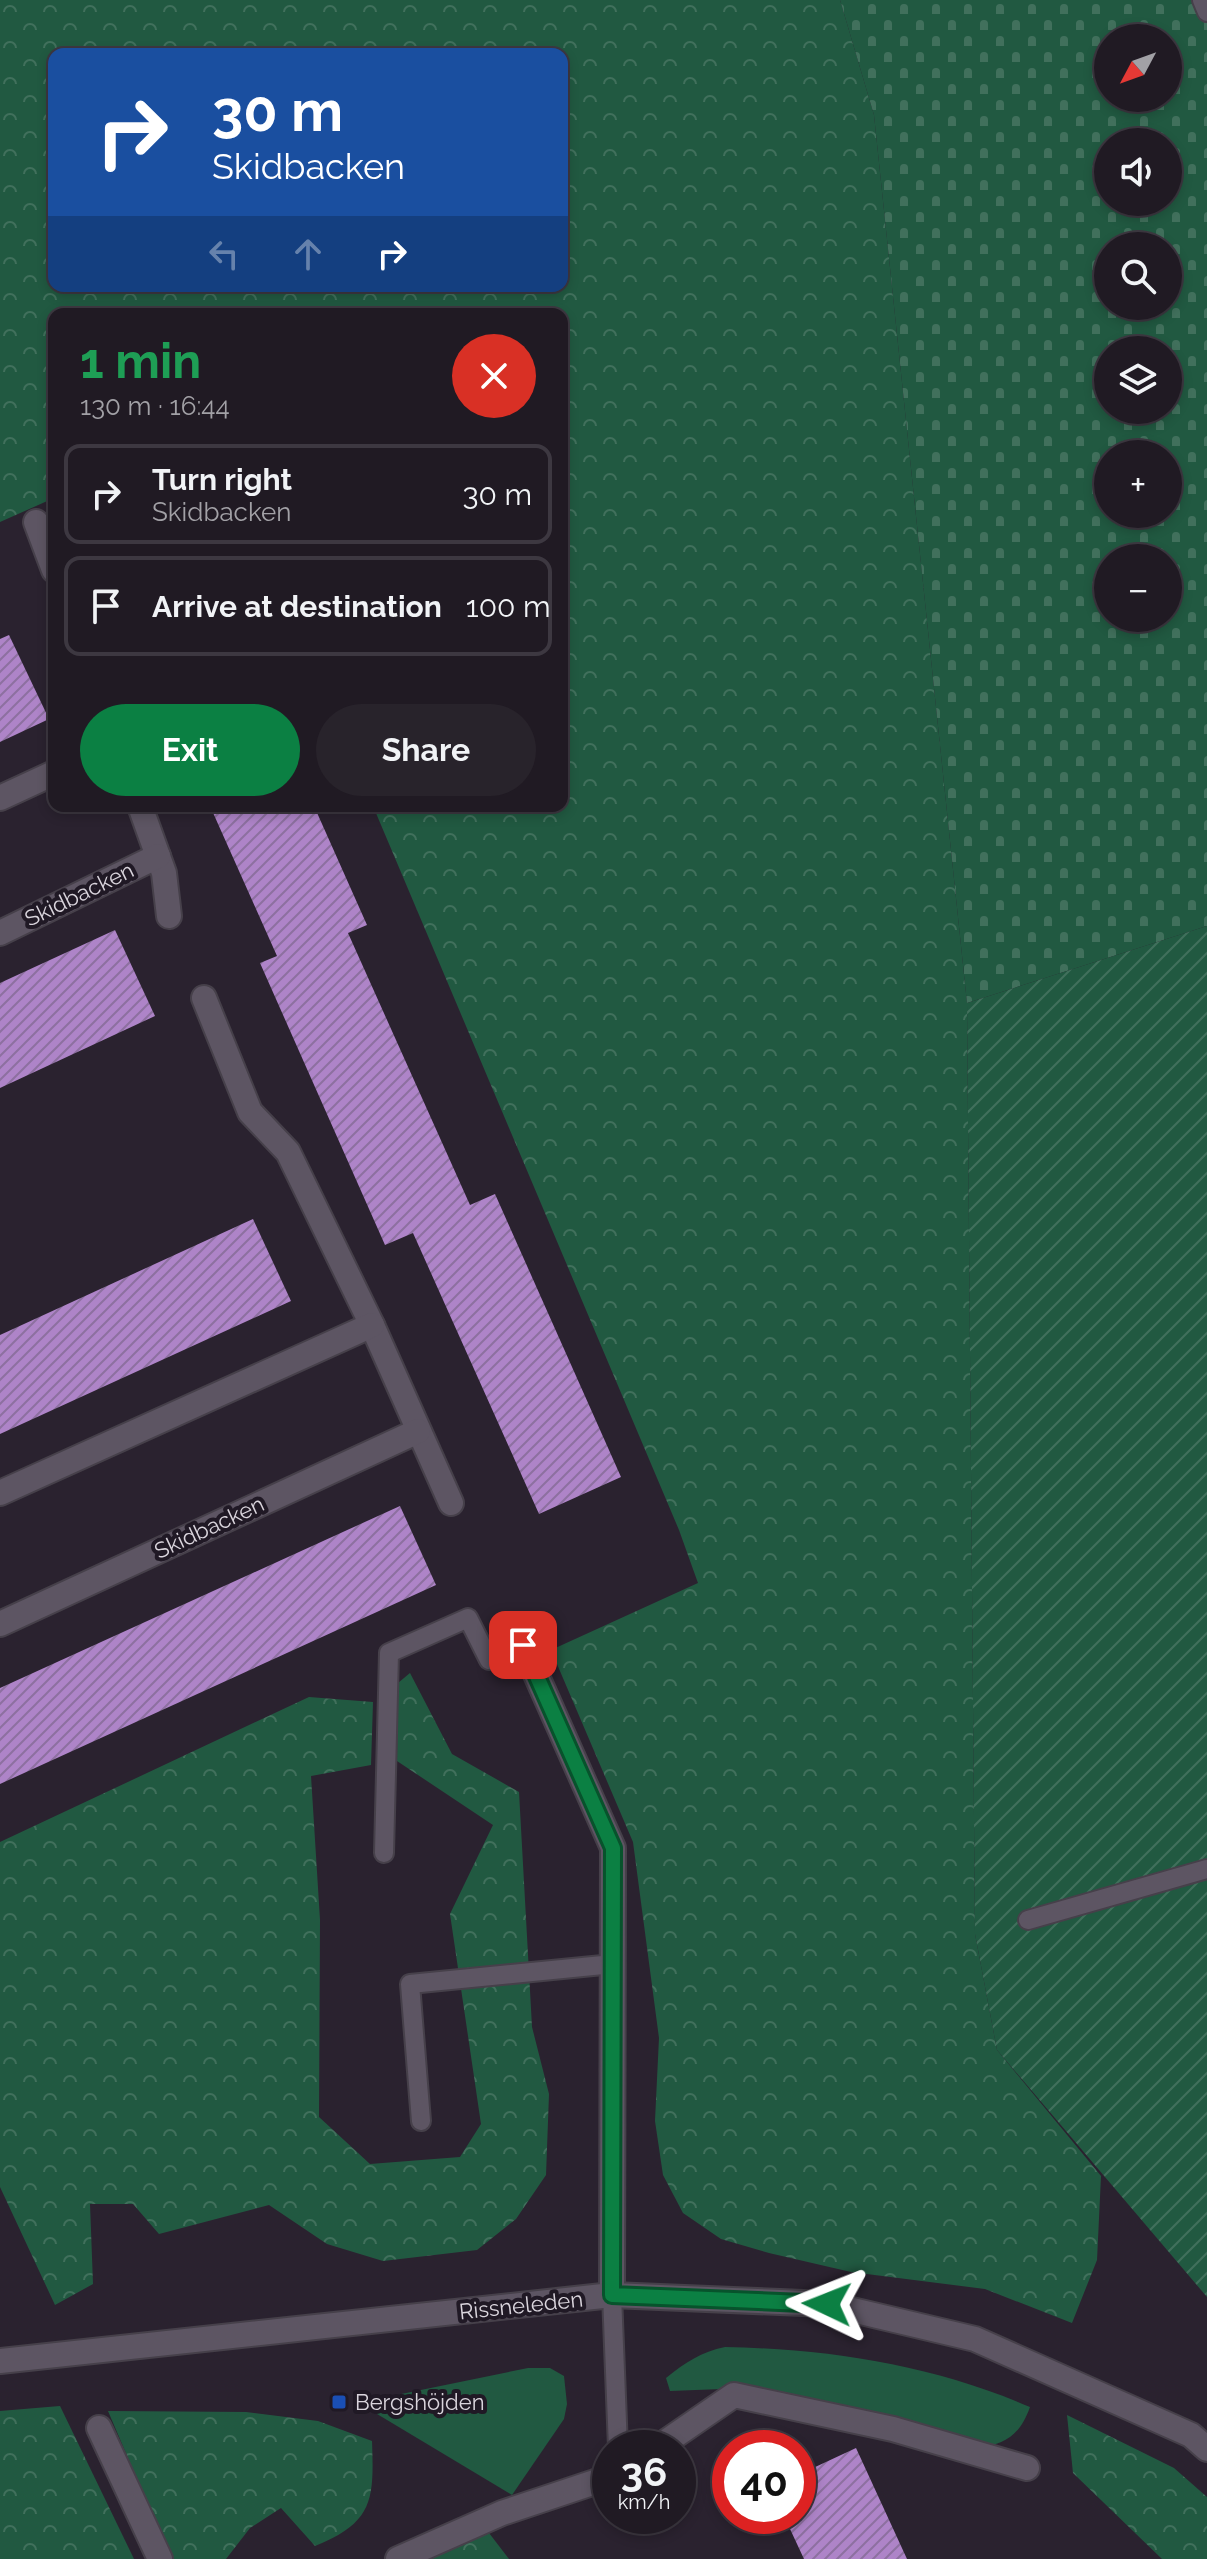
<!DOCTYPE html>
<html lang="en">
<head>
<meta charset="utf-8">
<style>
  body { margin:0; font-family:Raleway,sans-serif; background:#28232b; color:#f1f3f6; height:100vh; display:flex; flex-direction:column; font-size:30px; white-space:nowrap }
  * { box-sizing:border-box; margin:0 }
  p { font-size:26px; color:#a2a1a6 }
  .icon { flex:none; width:44px; height:44px; fill:none; stroke:currentColor; stroke-width:2; stroke-linecap:round; stroke-linejoin:round }
  .map { position:relative; flex:1; overflow:hidden }
  .details { position:absolute; left:48px; top:308px; width:520px; height:504px; display:flex; flex-direction:column; background:#201a23; border-radius:16px; box-shadow:0 4px 12px #0003,0 0 0 2px #3d3841 }
  .details>* { flex:none }
  .guide { position:absolute; left:48px; top:48px; width:520px; height:244px; border-radius:16px; box-shadow:0 4px 12px #0003,0 0 0 2px #3d3841; background:#1a4fa0; color:#fff; overflow:hidden }
  .needle { width:52px; rotate:229deg }
  .tools { position:absolute; left:1094px; top:24px; display:grid; gap:16px }
  .tools a { display:grid; place-items:center; width:88px; height:88px; border-radius:50%; background:#201a23; box-shadow:0 4px 12px #0003,0 0 0 2px #3d3841; font-size:40px }
  .speed { position:absolute; left:592px; top:2430px; display:flex; gap:16px; font-size:40px; font-weight:700; text-align:center }
  .speed>* { display:grid; place-content:center; width:104px; height:104px; border-radius:50%; background:#201a23; box-shadow:0 4px 12px #0003,0 0 0 2px #3d3841; line-height:1 }
  .speed small { font-size:20px; font-weight:400 }
  .speed .limit { border:12px solid #d22; background:#fff; color:#111 }
  .pin { position:absolute; display:grid; place-items:center; width:68px; height:68px; color:#fff; margin:-34px; border-radius:16px; box-shadow:0 4px 12px #0006 }
  .me { position:absolute; width:88px; margin:-44px; rotate:272deg; stroke-linejoin:round; filter:drop-shadow(0 0 6px #0008) }
  .turn { display:flex; align-items:center; gap:28px; height:168px; padding:0 32px; font-size:36px }
  .turn .icon { width:104px; height:104px; stroke-width:2.5 }
  .turn b { display:block; font-size:56px; line-height:68px }
  .lanes { display:flex; align-items:center; height:76px; padding:0 32px; background:#0003; justify-content:center; gap:40px; direction:ltr }
  .lanes .off { opacity:.35 }
  .round { display:grid; place-items:center; flex:none; width:84px; height:84px; border-radius:42px; background:#28232b }
  .head { display:flex; align-items:center; justify-content:space-between; height:136px; padding:0 32px }
  h1 { font-size:48px; font-weight:700; line-height:60px; color:#1e9e55 }
  .primary-button { display:flex; gap:16px; margin-top:auto; padding:16px 32px }
  .primary-button a { flex:1; height:92px; border-radius:48px; background:#0b8043; color:#fff; font-size:32px; font-weight:700; line-height:92px; text-align:center }
  .primary-button a+a { background:#28232b; color:#f1f3f6 }
  ul { padding:0; list-style:none }
  li { display:flex; align-items:center; gap:24px; height:100px; margin:0 16px 12px; padding:0 16px; border:4px solid #3d3841; border-radius:16px }
  li div { flex:1 }
  li b { display:block; font-size:30px }
  li em { font-style:normal }
  .map>svg:first-child { display:block }
  .grass { fill:#215941 }
  .forest { fill:url(#forest-crowns); fill-rule:evenodd }
  .cemetery { fill:url(#cemetery-stones); fill-rule:evenodd }
  .garden { fill:url(#garden-furrows) }
  .building { fill:url(#building-hatch) }
  .lines { fill:none; stroke-linecap:round; stroke-linejoin:round }
  .lane-casing { stroke:#46404a; stroke-width:22 }
  .street-casing { stroke:#46404a; stroke-width:28 }
  .secondary-casing { stroke:#46404a; stroke-width:28 }
  .lane { stroke:#5d5563; stroke-width:18 }
  .street { stroke:#5d5563; stroke-width:24 }
  .secondary { stroke:#5d5563; stroke-width:24 }
  .route-casing { stroke:#07532c; stroke-width:20 }
  .route { stroke:#0b8043; stroke-width:14 }
  .transit-dot { fill:#1a4fb4; stroke:#201925; stroke-width:3 }
  .labels { text-anchor:middle; dominant-baseline:central; stroke-width:8; stroke-linejoin:round; paint-order:stroke }
  .street-label { font-size:22px; fill:#dad5dd; stroke:#201925 }
  .poi-label { font-size:22px; fill:#dad5dd; stroke:#201925; text-anchor:start }
</style>
</head>
<body>
<div class="map">
<svg width="1207" height="2559" viewBox="0 0 1207 2559">
  <defs>
    <pattern id="forest-crowns" width="20" height="18" patternUnits="userSpaceOnUse" patternTransform="scale(2)"><rect width="20" height="18" fill="#215941"/><path d="M2 6a3 3 0 1 1 6 0M12 15a3 3 0 1 1 6 0" fill="none" stroke="#41705c"/></pattern>
    <pattern id="cemetery-stones" width="16" height="16" patternUnits="userSpaceOnUse" patternTransform="scale(2)"><rect width="16" height="16" fill="#215941"/><path d="M2 7V4a2 2 0 0 1 4 0v3zM10 15v-3a2 2 0 0 1 4 0v3z" fill="#41705c"/></pattern>
    <pattern id="garden-furrows" width="10" height="10" patternUnits="userSpaceOnUse" patternTransform="scale(2)"><rect width="10" height="10" fill="#215941"/><path d="M-1 1l2-2M0 10L10 0M9 11l2-2" fill="none" stroke="#41705c"/></pattern>
    <pattern id="building-hatch" width="6" height="6" patternUnits="userSpaceOnUse" patternTransform="scale(2)"><rect width="6" height="6" fill="#ae84c8"/><path d="M-1 1l2-2M0 6l6-6M5 7l2-2" fill="none" stroke="#8d70a0"/></pattern>
  </defs>
  <rect width="100%" height="100%" fill="#2a222f"/>
  <g class="grass">
    <path d="M 725,2347 C 830,2349 933,2365 1030,2407 C 1020,2435 1006,2444 977,2448 L 748,2388 L 670,2391 L 666,2378 C 686,2362 701,2352 725,2347 Z"/>
    <path d="M 528,2368 L 550,2368 L 564,2376 L 567,2404 L 564,2419 L 512,2495 L 367,2408 L 367,2401 Z"/>
  </g>
  <g class="forest">
    <path d="M 0,0 L 840,0 L 874,115 L 967,1003 L 975,1934 L 997,2050 L 1101,2176 L 1097,2260 L 1072,2323 L 985,2289 L 851,2272 L 769,2253 L 721,2239 L 683,2213 L 663,2175 L 655,2121 L 659,2038 L 633,1842 L 551,1650 L 698,1583 L 679,1530 L 373,806 L 562,806 L 562,314 L 54,314 L 54,498 L 0,522 ZM 54,54 L 562,54 L 562,286 L 54,286 Z"/>
    <path d="M 410,1673 L 452,1754 L 519,1792 L 532,2027 L 549,2094 L 546,2175 L 516,2219 L 477,2250 L 383,2261 L 327,2244 L 269,2205 L 159,2234 L 133,2204 L 90,2204 L 93,2284 L 55,2305 L 0,2187 L 0,1842 L 309,1697 L 373,1702 L 371,1765 L 311,1776 L 320,1920 L 319,2117 L 370,2164 L 460,2157 L 481,2124 L 450,1914 L 493,1825 L 397,1761 L 398,1683 Z"/>
    <path d="M 60,2406 L 134,2559 L 0,2559 L 0,2411 Z"/>
    <path d="M 108,2411 L 246,2412 L 318,2421 L 372,2441 C 374,2499 374,2522 315,2546 L 281,2508 L 250,2528 L 226,2559 L 171,2559 Z"/>
    <path d="M 1067,2415 L 1174,2468 L 1207,2497 L 1207,2559 L 1162,2559 L 1073,2473 Z"/>
    <path d="M 489,2533 L 509,2559 L 426,2559 Z"/>
  </g>
  <path class="cemetery" d="M 840,0 L 1207,0 L 1207,926 L 967,1003 L 874,115 ZM 1108,38 L 1168,38 L 1168,98 L 1108,98 ZM 1108,142 L 1168,142 L 1168,202 L 1108,202 ZM 1108,246 L 1168,246 L 1168,306 L 1108,306 ZM 1108,350 L 1168,350 L 1168,410 L 1108,410 ZM 1108,454 L 1168,454 L 1168,514 L 1108,514 ZM 1108,558 L 1168,558 L 1168,618 L 1108,618 Z"/>
  <path class="garden" d="M 1207,926 L 1207,2297 L 997,2050 L 975,1934 L 967,1003 Z"/>
  <g class="building">
    <path d="M 9,635 L 49,719 L 0,742 L 0,639 Z"/>
    <path d="M 210,806 L 314,806 L 367,925 L 348,933 L 470,1205 L 495,1194 L 621,1477 L 539,1514 L 413,1233 L 385,1245 L 260,963 L 277,956 Z"/>
    <path d="M 115,930 L 155,1016 L 0,1088 L 0,983 Z"/>
    <path d="M 253,1219 L 291,1301 L 0,1434 L 0,1335 Z"/>
    <path d="M 400,1506 L 436,1585 L 0,1784 L 0,1688 Z"/>
    <path d="M 856,2448 L 907,2559 L 804,2559 L 784,2516 L 798,2516 L 798,2475 Z"/>
  </g>
  <g class="lines">
    <defs>
      <g id="lane">
        <path d="M 1202,0 L 1207,12"/>
        <path d="M 384,1853 L 389,1653 L 468,1618 L 489,1660 L 523,1645"/>
        <path d="M 1028,1920 L 1207,1869"/>
        <path d="M 421,2121 L 410,1984 L 613,1964"/>
        <path d="M 612,2295 L 618,2448"/>
      </g>
      <g id="street">
        <path d="M 36,522 L 54,570"/>
        <path d="M 0,798 L 54,773"/>
        <path d="M 140,806 L 164,873 L 169,916"/>
        <path d="M 0,933 L 158,856"/>
        <path d="M 204,998 L 250,1112 L 288,1152 L 372,1325 L 451,1503"/>
        <path d="M 0,1493 L 372,1325"/>
        <path d="M 0,1624 L 418,1431"/>
        <path d="M 523,1645 L 613,1848 L 612,2295"/>
        <path d="M 99,2428 L 160,2559"/>
        <path d="M 657,2448 L 734,2395 L 893,2429 L 1027,2468"/>
        <path d="M 398,2559 L 502,2513 L 610,2477"/>
      </g>
      <path id="secondary" d="M 0,2361 L 612,2295 L 827,2304 L 975,2339 L 1191,2435 L 1207,2449"/>
    </defs>
    <use href="#lane" class="lane-casing"/>
    <use href="#street" class="street-casing"/>
    <use href="#secondary" class="secondary-casing"/>
    <use href="#lane" class="lane"/>
    <use href="#street" class="street"/>
    <use href="#secondary" class="secondary"/>
  </g>
  <g class="lines">
    <defs>
      <path id="route" d="M 523,1645 L 613,1848 L 612,2295 L 827,2304"/>
    </defs>
    <use href="#route" class="route-casing"/>
    <use href="#route" class="route"/>
  </g>
  <rect class="transit-dot" x="331" y="2394" width="16" height="16" rx="4"/>
  <g class="labels">
    <g class="street-label">
      <text transform="translate(79 894) rotate(-26)">Skidbacken</text>
      <text transform="translate(209 1527) rotate(-25)">Skidbacken</text>
      <text transform="translate(521 2305) rotate(-6)">Rissneleden</text>
    </g>
    <g class="poi-label">
      <text x="355" y="2402">Bergshöjden</text>
    </g>
  </g>
</svg>
<div class="tools">
<a><svg class="needle" viewBox="-14 -14 28 28"><path d="M0-13l5 13h-10z" fill="#e53935"/><path d="M0 13l5-13h-10z" fill="#a2a1a6"/></svg></a>
<a><svg class="icon" aria-label="sound" viewBox="0 0 24 24"><path d="M4 9h4l5-4v14l-5-4H4zM17 9q2 3 0 6"/></svg></a>
<a><svg class="icon" aria-label="search" viewBox="0 0 24 24"><circle cx="10" cy="10" r="6"/><path d="M15 15l6 6"/></svg></a>
<a><svg class="icon" aria-label="layers" viewBox="0 0 24 24"><path d="M12 4l9 5-9 5-9-5zM3 14l9 5 9-5"/></svg></a>
<a>+</a>
<a>−</a>
</div>
<div class="speed"><div>36<small>km/h</small></div><div class="limit">40</div></div>
<div class="pin" style="left:523px;top:1645px;background:#d93025"><svg class="icon" aria-label="arrive" viewBox="0 0 24 24"><path d="M6 21V4h12l-3 4 3 4H6"/></svg></div>
<svg class="me" style="left:827px;top:2304px" viewBox="-20 -20 40 40"><path d="M0-17L14 15 0 8-14 15z" fill="#0b8043" stroke="#fff" stroke-width="4"/></svg>
<div class="guide">
<div class="turn"><svg class="icon" aria-label="right" viewBox="0 0 24 24"><path d="M7 20v-9h11M14 6l5 5-5 5"/></svg><div><b>30 m</b>Skidbacken</div></div>
<div class="lanes"><svg class="icon off" aria-label="left" viewBox="0 0 24 24"><path d="M17 20v-9H6M10 6l-5 5 5 5"/></svg><svg class="icon off" aria-label="ahead" viewBox="0 0 24 24"><path d="M12 20V5M6 11l6-6 6 6"/></svg><svg class="icon" aria-label="right" viewBox="0 0 24 24"><path d="M7 20v-9h11M14 6l5 5-5 5"/></svg></div>
</div>
<section class="details">
<div class="head"><div><h1>1 min</h1><p>130 m · 16:44</p></div><a class="round" style="background:#d93025;color:#fff"><svg class="icon" aria-label="close" viewBox="0 0 24 24"><path d="M6 6l12 12M18 6L6 18"/></svg></a></div>
<ul>
<li><svg class="icon" aria-label="right" viewBox="0 0 24 24"><path d="M7 20v-9h11M14 6l5 5-5 5"/></svg><div><b>Turn right</b><p>Skidbacken</p></div><em>30 m</em></li>
<li><svg class="icon" aria-label="arrive" viewBox="0 0 24 24"><path d="M6 21V4h12l-3 4 3 4H6"/></svg><div><b>Arrive at destination</b></div><em>100 m</em></li>
</ul>
<div class="primary-button"><a>Exit</a><a>Share</a></div>
</section>
</div>
</body>
</html>
